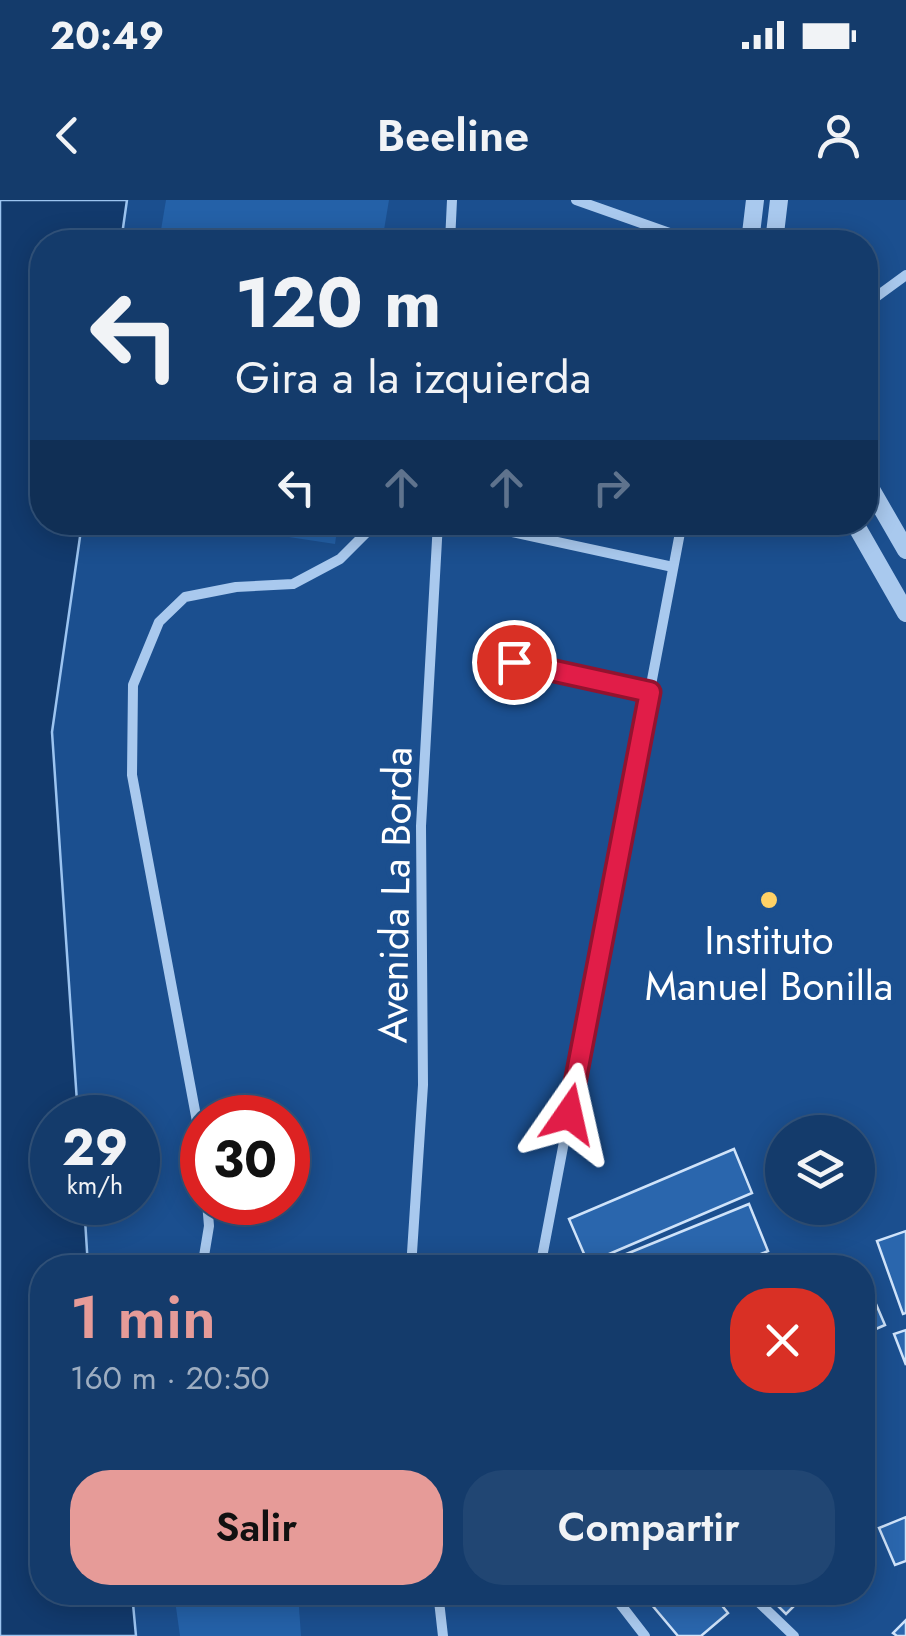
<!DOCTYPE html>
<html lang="es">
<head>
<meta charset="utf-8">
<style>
  body { margin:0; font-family:Jost,sans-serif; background:#214673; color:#f1f3f6; height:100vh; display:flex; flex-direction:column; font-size:38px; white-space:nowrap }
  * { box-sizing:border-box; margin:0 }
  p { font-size:32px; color:#9dadc1 }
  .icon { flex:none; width:55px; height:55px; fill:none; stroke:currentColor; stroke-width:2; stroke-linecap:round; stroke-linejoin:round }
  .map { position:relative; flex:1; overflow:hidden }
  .panel { position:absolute; left:30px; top:1055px; width:845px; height:350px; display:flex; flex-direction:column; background:#143b6b; border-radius:40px; box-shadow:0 5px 25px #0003,0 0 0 2px #33557e }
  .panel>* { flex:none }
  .top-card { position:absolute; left:30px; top:30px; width:848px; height:305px; border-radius:40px; box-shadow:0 5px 25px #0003,0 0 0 2px #33557e; background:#143b6b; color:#f1f3f6; overflow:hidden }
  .buttons { position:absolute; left:765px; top:915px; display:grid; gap:20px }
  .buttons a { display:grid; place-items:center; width:110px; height:110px; border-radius:50%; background:#143b6b; box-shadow:0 5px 25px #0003,0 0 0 2px #33557e; font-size:50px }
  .speed { position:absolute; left:30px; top:895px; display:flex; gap:20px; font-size:50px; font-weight:700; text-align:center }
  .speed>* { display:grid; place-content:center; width:130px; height:130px; border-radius:50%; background:#143b6b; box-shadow:0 5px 25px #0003,0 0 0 2px #33557e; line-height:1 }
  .speed small { font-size:25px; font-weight:400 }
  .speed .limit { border:15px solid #d22; background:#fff; color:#111 }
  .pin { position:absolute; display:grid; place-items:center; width:85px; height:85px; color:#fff; margin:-42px; border:5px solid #fff; border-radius:50%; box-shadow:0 2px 10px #0007 }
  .me { position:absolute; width:110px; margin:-55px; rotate:11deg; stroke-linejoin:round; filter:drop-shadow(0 0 8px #0008) }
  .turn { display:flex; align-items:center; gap:35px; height:210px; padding:0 40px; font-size:45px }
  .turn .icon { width:130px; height:130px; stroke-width:2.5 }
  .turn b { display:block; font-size:70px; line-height:85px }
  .lanes { display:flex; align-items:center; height:95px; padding:0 40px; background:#0003; justify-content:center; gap:50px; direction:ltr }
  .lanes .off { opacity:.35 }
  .round { display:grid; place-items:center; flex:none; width:105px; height:105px; border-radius:40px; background:#214673 }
  .headline { display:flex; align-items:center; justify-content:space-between; height:170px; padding:0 40px }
  h1 { font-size:60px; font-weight:600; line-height:75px; color:#e69b98 }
  .button { display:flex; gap:20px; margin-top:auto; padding:20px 40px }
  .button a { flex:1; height:115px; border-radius:40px; background:#e69b98; color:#111; font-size:40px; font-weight:600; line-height:115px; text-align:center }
  .button a+a { background:#214673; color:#f1f3f6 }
  .status { display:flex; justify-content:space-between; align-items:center; height:70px; padding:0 50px; background:#143b6b; direction:ltr }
  .status svg { height:28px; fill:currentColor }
  header { display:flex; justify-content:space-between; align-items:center; height:130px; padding:0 40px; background:#143b6b; font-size:45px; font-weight:600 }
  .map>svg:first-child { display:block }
  .green { fill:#2461a8 }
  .water { fill:#123a6d; stroke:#9cc4f0; stroke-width:2.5 }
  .building { fill:#2a66ad; stroke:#cfe3fa; stroke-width:2.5 }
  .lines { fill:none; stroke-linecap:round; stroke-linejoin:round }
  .minor { stroke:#a9c9ee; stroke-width:10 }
  .tertiary { stroke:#a9c9ee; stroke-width:18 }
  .route-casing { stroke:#92132f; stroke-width:25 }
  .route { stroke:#e11d48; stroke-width:18 }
  .poi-dot { fill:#ffd166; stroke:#1b4f8f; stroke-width:4 }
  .labels { text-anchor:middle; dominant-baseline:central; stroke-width:10; stroke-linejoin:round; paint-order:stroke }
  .street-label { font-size:40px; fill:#fff; stroke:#1b4f8f }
  .poi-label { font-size:40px; fill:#fff; stroke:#1b4f8f }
</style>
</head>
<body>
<div class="status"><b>20:49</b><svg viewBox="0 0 49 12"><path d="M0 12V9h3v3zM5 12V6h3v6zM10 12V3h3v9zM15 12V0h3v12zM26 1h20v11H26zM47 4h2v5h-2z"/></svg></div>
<header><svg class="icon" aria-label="back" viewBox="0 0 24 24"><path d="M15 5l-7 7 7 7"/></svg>Beeline<svg class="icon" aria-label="person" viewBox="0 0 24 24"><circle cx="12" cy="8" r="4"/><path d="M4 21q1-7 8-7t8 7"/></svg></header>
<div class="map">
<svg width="906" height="1436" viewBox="0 0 906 1436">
  <rect width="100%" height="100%" fill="#1b4f8f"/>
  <g class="green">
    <path d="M 166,0 L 389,0 L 382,42 L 159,42 Z"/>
    <path d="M 196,323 L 338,323 L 335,344 Z"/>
    <path d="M 174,1393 L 298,1393 L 301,1436 L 180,1436 Z"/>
  </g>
  <path class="water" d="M 0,0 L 127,0 L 121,42 L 42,42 L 42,322 L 82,323 L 52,532 L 78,917 L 52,918 L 52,1002 L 84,1003 L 88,1067 L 42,1068 L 42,1392 L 132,1393 L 136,1436 L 0,1436 Z"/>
  <g class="building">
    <path d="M 734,949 L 752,993 L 588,1063 L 569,1019 Z"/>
    <path d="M 749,1004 L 768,1051 L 728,1068 L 592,1068 Z"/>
    <path d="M 906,1031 L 906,1113 L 903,1114 L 877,1041 Z"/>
    <path d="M 525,1055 L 524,1068 L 497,1068 Z"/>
    <path d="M 864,1076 L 885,1125 L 862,1135 L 862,1077 Z"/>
    <path d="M 906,1130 L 906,1165 L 894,1134 Z"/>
    <path d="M 906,1317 L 906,1361 L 895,1365 L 879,1328 Z"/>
    <path d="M 641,1392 L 711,1392 L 728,1413 L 701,1436 L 678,1436 Z"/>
    <path d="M 764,1392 L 808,1392 L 786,1414 Z"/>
    <path d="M 906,1420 L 906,1436 L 897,1436 L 893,1433 Z"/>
  </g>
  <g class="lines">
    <g class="minor">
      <path d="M 576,0 L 695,42"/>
      <path d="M 450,42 L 452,0"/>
      <path d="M 865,105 L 906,75"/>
      <path d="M 493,328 L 673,367"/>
      <path d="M 513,462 L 649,492"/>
      <path d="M 202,948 L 132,575 L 133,485 L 159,422 L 185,397 L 236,387 L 293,384 L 340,359 L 377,322"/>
      <path d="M 202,1068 L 209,1026 L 207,1002"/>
      <path d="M 411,1068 L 423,885 L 421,626 L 438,322"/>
      <path d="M 540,1068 L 682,322"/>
      <path d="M 438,1392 L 443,1436"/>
      <path d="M 611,1392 L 645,1436"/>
      <path d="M 748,1392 L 794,1436"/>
    </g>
    <g class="tertiary">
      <path d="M 750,42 L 755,0"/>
      <path d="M 774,42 L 779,0"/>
      <path d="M 865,279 L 906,350"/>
      <path d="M 854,322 L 906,413"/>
    </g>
  </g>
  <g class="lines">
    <defs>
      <path id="route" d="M 514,462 L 650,492 L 569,914"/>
    </defs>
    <use href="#route" class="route-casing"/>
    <use href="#route" class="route"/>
  </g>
  <circle class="poi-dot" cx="769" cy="700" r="10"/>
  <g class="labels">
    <g class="street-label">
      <text transform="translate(395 695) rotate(-89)">Avenida La Borda</text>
    </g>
    <g class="poi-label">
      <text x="769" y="740">Instituto<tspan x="769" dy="46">Manuel Bonilla</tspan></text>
    </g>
  </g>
</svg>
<div class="buttons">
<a><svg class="icon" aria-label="layers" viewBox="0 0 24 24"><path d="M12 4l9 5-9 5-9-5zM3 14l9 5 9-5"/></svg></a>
</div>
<div class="speed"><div>29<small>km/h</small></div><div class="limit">30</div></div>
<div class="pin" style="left:514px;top:462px;background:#d93025"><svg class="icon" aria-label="arrive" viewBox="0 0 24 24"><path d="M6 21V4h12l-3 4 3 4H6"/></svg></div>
<svg class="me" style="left:569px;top:914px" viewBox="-20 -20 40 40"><path d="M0-17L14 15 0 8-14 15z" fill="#e11d48" stroke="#fff" stroke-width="4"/></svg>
<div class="top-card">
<div class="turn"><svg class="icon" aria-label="left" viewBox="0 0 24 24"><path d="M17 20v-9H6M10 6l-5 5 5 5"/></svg><div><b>120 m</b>Gira a la izquierda</div></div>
<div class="lanes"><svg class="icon" aria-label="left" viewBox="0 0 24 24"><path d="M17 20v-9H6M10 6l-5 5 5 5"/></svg><svg class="icon off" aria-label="ahead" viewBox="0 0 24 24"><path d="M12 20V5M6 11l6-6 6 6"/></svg><svg class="icon off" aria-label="ahead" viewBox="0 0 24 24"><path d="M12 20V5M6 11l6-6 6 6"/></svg><svg class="icon off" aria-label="right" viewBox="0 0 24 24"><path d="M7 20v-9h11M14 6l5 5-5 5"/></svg></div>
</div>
<section class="panel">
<div class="headline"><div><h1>1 min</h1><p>160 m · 20:50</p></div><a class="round" style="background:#d93025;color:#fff"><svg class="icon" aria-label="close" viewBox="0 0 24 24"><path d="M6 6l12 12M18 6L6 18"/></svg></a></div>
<div class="button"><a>Salir</a><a>Compartir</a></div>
</section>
</div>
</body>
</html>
